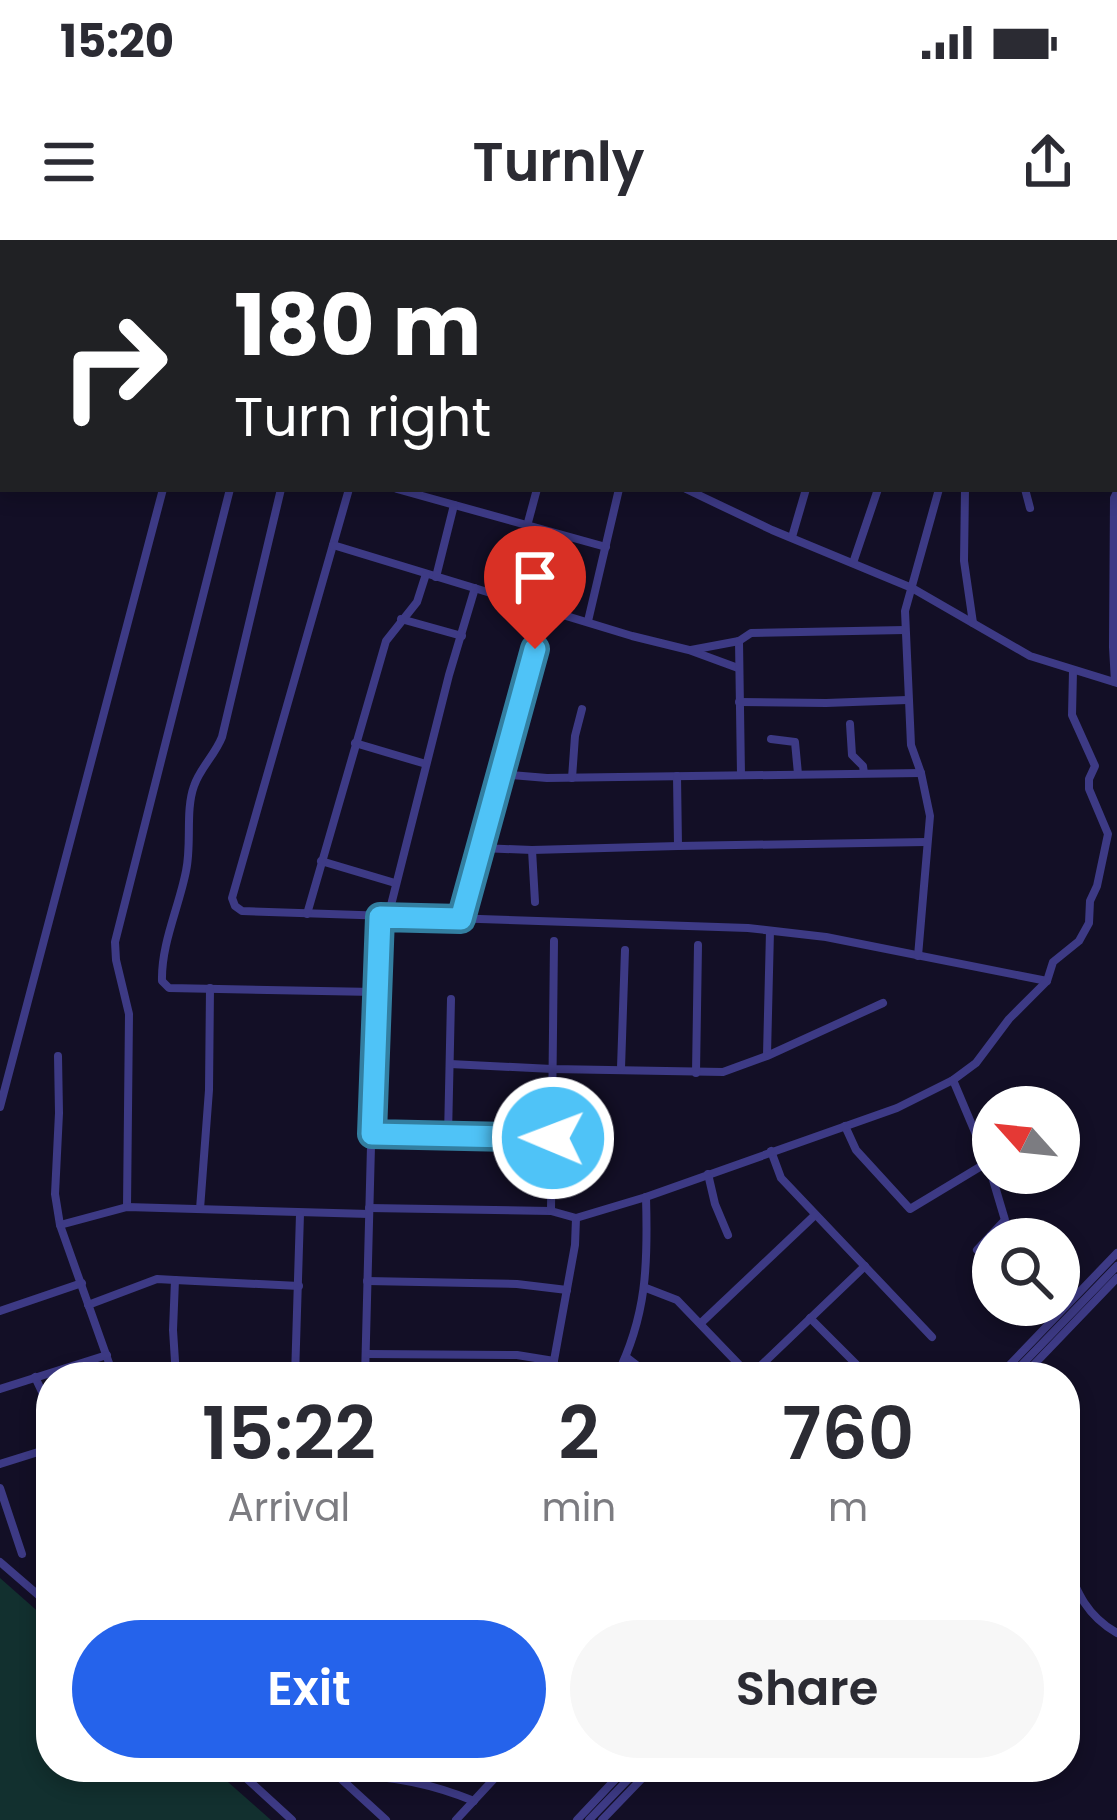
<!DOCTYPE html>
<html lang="en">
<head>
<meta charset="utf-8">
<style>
  body { margin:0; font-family:Poppins,sans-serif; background:#f7f7f7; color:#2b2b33; height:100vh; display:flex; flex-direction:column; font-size:45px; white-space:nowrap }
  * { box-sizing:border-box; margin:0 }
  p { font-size:39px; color:#7c7c81 }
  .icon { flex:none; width:66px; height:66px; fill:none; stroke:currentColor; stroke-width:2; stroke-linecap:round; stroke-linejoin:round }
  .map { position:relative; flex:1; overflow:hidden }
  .side { position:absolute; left:36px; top:1122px; width:1044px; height:420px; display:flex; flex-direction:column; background:#fff; border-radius:48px; box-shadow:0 6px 18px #0003 }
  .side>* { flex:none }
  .guide { position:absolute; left:0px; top:0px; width:1119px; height:252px; box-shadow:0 6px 18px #0003; background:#202124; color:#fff; overflow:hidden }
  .needle { width:78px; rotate:297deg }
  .tools { position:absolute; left:972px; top:846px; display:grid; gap:24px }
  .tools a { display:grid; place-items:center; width:108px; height:108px; border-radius:50%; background:#fff; box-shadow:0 6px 18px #0003; font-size:60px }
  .pin { position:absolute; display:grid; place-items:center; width:102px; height:102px; color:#fff; margin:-123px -51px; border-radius:50% 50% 50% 0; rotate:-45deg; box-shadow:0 0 12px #0007 }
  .pin .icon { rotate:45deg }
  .me { position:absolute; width:132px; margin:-66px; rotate:271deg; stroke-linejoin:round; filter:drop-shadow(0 0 9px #0008) }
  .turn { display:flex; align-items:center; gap:42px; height:252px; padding:0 36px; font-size:54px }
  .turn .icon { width:156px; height:156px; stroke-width:2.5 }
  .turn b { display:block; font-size:84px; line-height:102px }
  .eta { display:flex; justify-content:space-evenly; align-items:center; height:204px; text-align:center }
  .eta b { font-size:72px; font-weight:600; line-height:84px }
  .primary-button { display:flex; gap:24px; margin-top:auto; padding:24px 36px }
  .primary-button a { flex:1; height:138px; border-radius:72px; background:#2563eb; color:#fff; font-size:48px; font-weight:600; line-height:138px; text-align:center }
  .primary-button a+a { background:#f7f7f7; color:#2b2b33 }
  .status { display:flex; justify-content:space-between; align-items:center; height:84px; padding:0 60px; background:#fff; direction:ltr }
  .status svg { height:33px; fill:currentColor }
  header { display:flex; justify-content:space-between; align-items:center; height:156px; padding:0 36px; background:#fff; font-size:54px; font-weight:600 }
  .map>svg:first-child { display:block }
  .green { fill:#12302f }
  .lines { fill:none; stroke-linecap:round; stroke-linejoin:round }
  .stream { stroke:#0c2248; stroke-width:3 }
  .minor { stroke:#3d3a85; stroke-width:8 }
  .route-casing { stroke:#337fa1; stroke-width:30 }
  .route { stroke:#4fc3f7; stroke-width:21 }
</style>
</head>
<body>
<div class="status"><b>15:20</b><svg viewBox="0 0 49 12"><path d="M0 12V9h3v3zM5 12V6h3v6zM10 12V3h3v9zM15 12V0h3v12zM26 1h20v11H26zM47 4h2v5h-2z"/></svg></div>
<header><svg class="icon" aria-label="menu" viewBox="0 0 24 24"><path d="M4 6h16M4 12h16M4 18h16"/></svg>Turnly<svg class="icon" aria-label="share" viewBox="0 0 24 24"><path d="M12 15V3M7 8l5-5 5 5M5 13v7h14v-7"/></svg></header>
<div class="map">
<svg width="1117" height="1580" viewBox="0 0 1117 1580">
  <rect width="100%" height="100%" fill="#130f26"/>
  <path class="green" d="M 0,1338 L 51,1383 L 51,1527 L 211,1527 L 271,1580 L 0,1580 Z"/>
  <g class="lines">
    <g class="stream">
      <path d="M 283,3 L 283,0"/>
      <path d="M 0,243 L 3,241"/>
    </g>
    <g class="minor">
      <path d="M 0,0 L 6,3"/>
      <path d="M 553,0 L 553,3"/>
      <path d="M 630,0 L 630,3"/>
      <path d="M 691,0 L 691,3"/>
      <path d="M 888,0 L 889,3"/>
      <path d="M 945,0 L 945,3"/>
      <path d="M 307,3 L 415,0"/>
      <path d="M 1054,3 L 1054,0"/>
      <path d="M 1116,7 L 1117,7"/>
      <path d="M 0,82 L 3,84"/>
      <path d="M 281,249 L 222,497 C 215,515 200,528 194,546 C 185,571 192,604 186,631 C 179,667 161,704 162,741 L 169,748 L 375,752"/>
      <path d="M 349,249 L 232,658 L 235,666 L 242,671 L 748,688 L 826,697 L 1047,741"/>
      <path d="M 397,249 L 606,307"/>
      <path d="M 686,249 L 772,290 L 912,348 L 1030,416 L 1117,443"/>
      <path d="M 965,249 L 964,321 L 973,383"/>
      <path d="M 1025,249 L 1030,268"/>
      <path d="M 527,286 L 537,249"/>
      <path d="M 792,297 L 806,249"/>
      <path d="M 333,305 L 632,396 L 689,410 L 738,428"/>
      <path d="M 853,323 L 878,249"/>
      <path d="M 436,337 L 454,265"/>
      <path d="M 401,379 L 462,396"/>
      <path d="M 588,381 L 619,249"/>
      <path d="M 739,401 L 741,535"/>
      <path d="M 691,410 L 739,401 L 751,393 L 905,390"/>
      <path d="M 1115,442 L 1113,407 L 1114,258 L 1117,252"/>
      <path d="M 739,462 L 826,463 L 907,460"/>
      <path d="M 850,484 L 852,515 L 863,526 L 864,533"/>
      <path d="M 771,499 L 795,502 L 798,534"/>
      <path d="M 355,503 L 426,524"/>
      <path d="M 500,534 L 547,538 L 921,533"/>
      <path d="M 677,536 L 678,606"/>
      <path d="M 572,538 L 575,496 L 582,469"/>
      <path d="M 481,608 L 532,610 L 678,606 L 926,602"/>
      <path d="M 532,610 L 535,662"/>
      <path d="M 321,621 L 395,643"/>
      <path d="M 307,674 L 386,401 L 417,362 L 426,334"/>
      <path d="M 388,677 L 449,435 L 475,348"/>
      <path d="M 461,679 L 546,370"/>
      <path d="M 918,716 L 930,576 L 921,533 L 911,505 L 905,371 L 939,249"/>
      <path d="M 767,815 L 770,691"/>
      <path d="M 58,816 L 59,873 L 55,954 L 60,985 L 114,1137"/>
      <path d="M 450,824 L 552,829 L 723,832 L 767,816 L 883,763"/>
      <path d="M 621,828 L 625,710"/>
      <path d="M 696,833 L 698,705"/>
      <path d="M 953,840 L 988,923 L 1005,980 L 977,1010"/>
      <path d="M 0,867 L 163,249"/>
      <path d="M 845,886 L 856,910 L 910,969 L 993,919"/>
      <path d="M 372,894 L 552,898"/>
      <path d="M 448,896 L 451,759"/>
      <path d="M 771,911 L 781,938 L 932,1097"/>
      <path d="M 708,934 L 715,964 L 728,995"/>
      <path d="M 127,967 L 129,774 L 116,720 L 115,702 L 230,249"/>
      <path d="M 369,968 L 551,971 L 576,978 L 646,957 L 897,868 L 953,840 L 976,823 L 1009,779 L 1047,741 L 1053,722 L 1079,701 L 1089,683 L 1090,661 L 1097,646 L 1108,594 L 1089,549 L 1089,539 L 1095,526 L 1072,475 L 1073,431"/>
      <path d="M 200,969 L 209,850 L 210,748"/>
      <path d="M 551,971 L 554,701"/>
      <path d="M 60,985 L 127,967 L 369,974"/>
      <path d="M 367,1041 L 517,1044 L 567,1050"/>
      <path d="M 646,1048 L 677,1060 L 750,1136"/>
      <path d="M 88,1065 L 157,1039 L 175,1040"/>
      <path d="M 0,1071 L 82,1043"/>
      <path d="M 810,1078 L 869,1137"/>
      <path d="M 701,1083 L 815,975"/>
      <path d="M 366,1114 L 517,1115 L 554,1121"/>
      <path d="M 626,1117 L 652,1137"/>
      <path d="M 35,1137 L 51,1171"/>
      <path d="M 176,1137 L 173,1090 L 175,1040 L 299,1046"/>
      <path d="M 295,1137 L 300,974"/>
      <path d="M 365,1137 L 375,752 L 380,677"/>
      <path d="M 551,1137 L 575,1005 L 576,978"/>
      <path d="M 616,1137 C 647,1076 648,1024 646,957"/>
      <path d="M 749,1137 L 865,1026"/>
      <path d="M 998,1137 L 1117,1013"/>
      <path d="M 1010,1137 L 1117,1026"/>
      <path d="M 1022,1137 L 1117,1038"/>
      <path d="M 0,1149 L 107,1115"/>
      <path d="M 0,1224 L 51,1208"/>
      <path d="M 0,1248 L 22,1314"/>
      <path d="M 1065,1321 C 1077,1353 1087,1376 1117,1393"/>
      <path d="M 0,1322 L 51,1366"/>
      <path d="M 234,1527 L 292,1580"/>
      <path d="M 328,1527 L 386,1580"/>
      <path d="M 338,1536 C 385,1534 430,1543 474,1561"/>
      <path d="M 456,1580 L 505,1527"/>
      <path d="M 577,1580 L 627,1527"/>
      <path d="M 589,1580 L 640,1527"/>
      <path d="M 602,1580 L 653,1527"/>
    </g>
  </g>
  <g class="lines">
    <defs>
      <path id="route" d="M 535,409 L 461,679 L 380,677 L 372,894 L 553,898"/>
    </defs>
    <use href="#route" class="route-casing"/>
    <use href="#route" class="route"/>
  </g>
</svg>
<div class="tools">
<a><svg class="needle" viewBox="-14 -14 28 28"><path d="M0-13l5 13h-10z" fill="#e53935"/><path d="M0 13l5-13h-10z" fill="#7c7c81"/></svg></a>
<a><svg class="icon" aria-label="search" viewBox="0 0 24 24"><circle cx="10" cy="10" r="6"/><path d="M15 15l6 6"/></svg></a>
</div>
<div class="pin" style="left:535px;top:409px;background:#d93025"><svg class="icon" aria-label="arrive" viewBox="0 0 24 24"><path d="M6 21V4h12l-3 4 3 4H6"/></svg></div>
<svg class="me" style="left:553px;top:898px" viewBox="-20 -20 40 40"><circle r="17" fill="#4fc3f7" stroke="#fff" stroke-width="3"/><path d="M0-11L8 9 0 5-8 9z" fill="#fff"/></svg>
<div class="guide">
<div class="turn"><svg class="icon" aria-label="right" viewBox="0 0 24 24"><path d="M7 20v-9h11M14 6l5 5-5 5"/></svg><div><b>180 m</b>Turn right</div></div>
</div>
<section class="side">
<div class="eta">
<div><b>15:22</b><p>Arrival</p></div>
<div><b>2</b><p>min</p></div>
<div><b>760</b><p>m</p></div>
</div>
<div class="primary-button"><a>Exit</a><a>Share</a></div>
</section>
</div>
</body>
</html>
